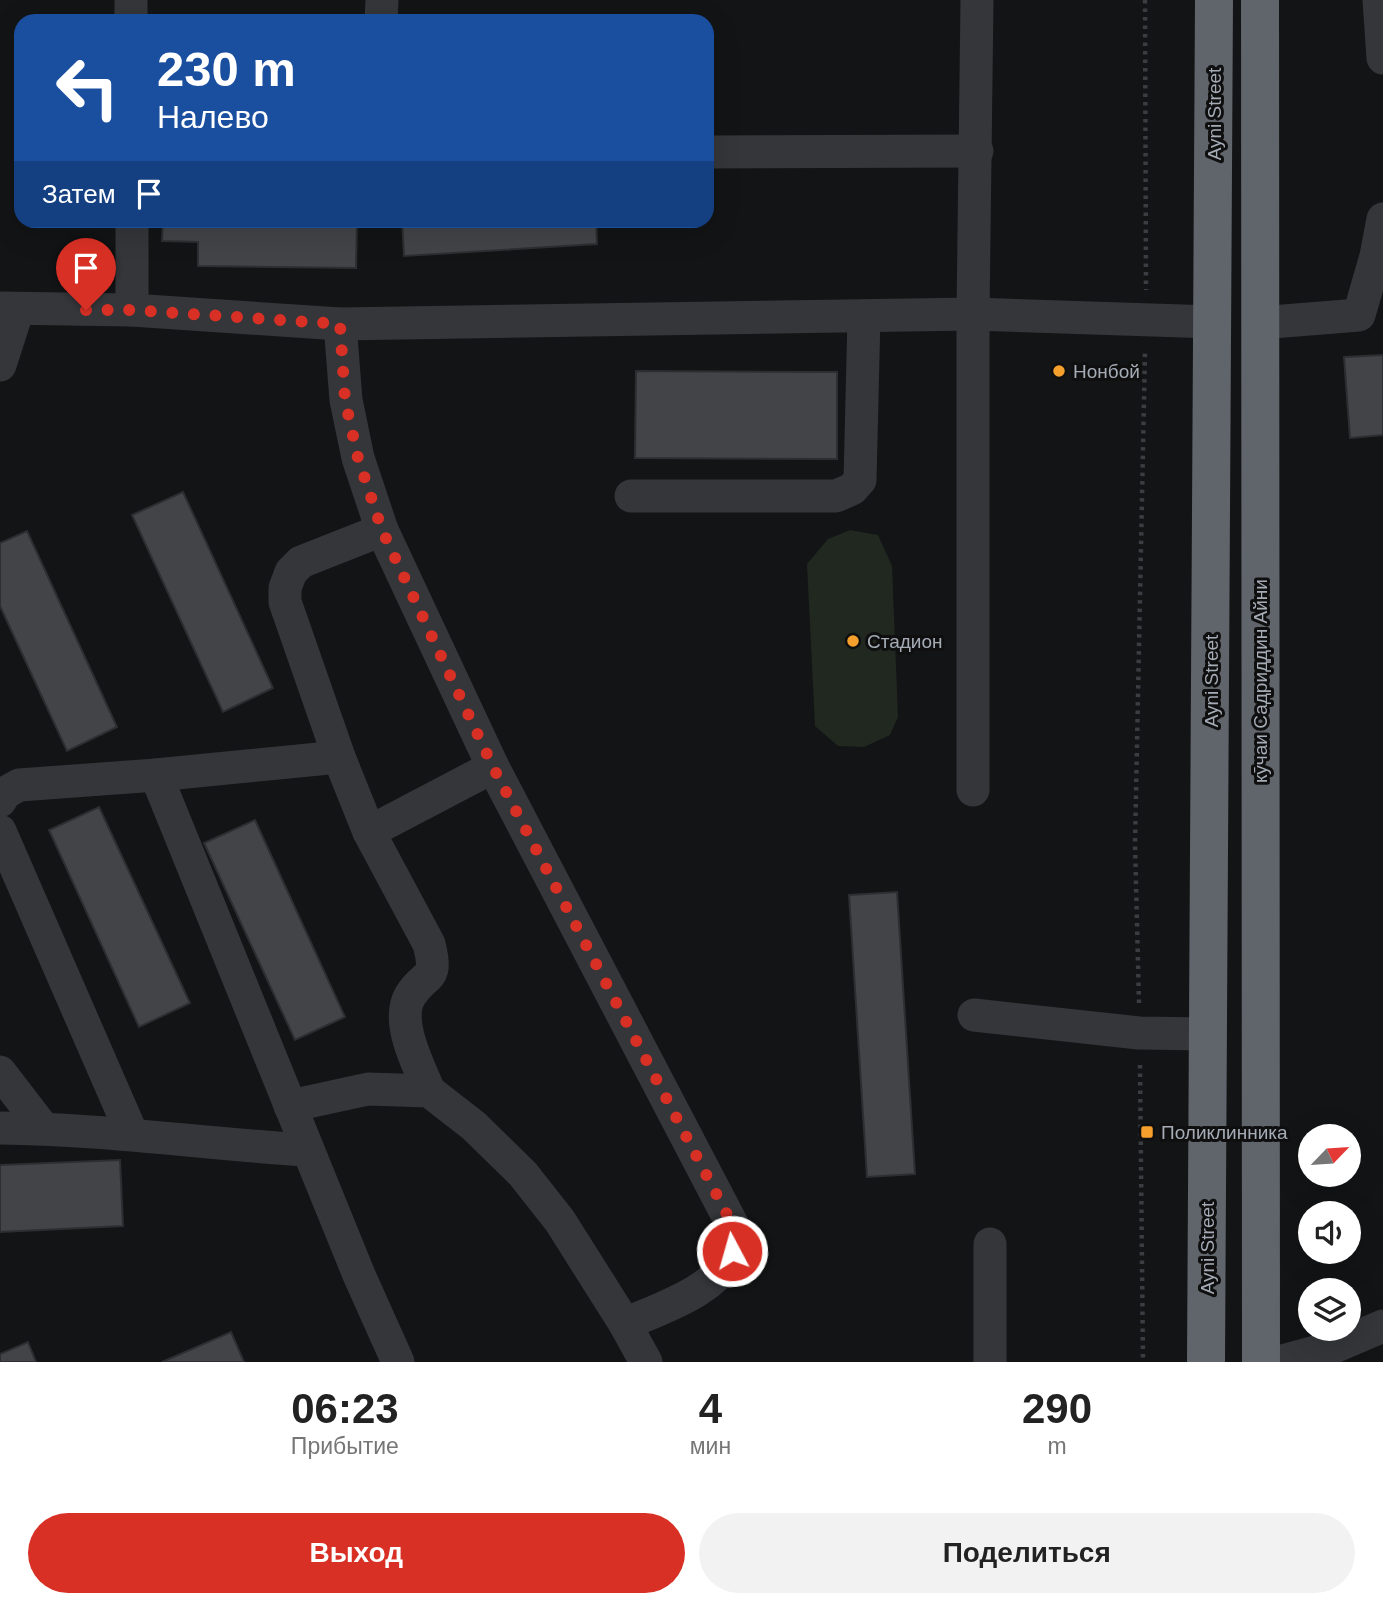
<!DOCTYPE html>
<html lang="ru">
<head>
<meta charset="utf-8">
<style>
  body { margin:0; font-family:Arial,sans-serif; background:#f2f2f2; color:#222; height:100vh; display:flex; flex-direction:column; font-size:26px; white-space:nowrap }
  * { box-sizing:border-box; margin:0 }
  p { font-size:23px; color:#767676 }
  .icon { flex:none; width:38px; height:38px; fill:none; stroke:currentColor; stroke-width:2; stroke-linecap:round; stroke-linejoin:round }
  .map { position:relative; height:1362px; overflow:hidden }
  .side { display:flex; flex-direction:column; background:#fff; flex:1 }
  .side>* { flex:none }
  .hud { position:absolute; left:14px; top:14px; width:700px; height:214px; border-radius:21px; box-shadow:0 7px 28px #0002; background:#1a4fa0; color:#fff; overflow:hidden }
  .needle { width:46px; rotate:65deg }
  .buttons { position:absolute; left:1298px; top:1124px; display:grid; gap:14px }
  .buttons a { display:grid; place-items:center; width:63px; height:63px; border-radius:50%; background:#fff; box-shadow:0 7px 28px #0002; font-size:35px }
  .pin { position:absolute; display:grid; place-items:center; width:60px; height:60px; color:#fff; margin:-72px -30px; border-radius:50% 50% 50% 0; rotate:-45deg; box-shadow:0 0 7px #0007 }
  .pin .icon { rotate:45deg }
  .me { position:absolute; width:77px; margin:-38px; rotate:354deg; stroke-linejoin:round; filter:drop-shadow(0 0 5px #0008) }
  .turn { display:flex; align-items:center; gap:24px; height:147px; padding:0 28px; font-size:32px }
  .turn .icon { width:91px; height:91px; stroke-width:2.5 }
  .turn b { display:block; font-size:49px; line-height:60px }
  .then { display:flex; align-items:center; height:66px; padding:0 28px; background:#0003; gap:14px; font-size:26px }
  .eta { display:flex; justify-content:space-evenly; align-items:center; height:119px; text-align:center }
  .eta b { font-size:42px; font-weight:800; line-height:49px }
  .primary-button { display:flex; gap:14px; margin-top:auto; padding:14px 28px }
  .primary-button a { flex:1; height:80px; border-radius:42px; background:#d93025; color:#fff; font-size:28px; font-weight:800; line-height:80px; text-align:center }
  .primary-button a+a { background:#f2f2f2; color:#222 }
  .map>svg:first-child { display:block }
  .green { fill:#202820 }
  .building { fill:#424448; stroke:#2d2e31; stroke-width:2 }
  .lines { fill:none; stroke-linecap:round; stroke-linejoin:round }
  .path { stroke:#3a3d41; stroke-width:4.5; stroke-dasharray:3.5 5; stroke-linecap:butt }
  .minor { stroke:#34363a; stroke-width:33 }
  .highway { stroke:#60646b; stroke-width:38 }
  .route { stroke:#d93025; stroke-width:12; stroke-dasharray:0 21.6 }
  .poi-dot { fill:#f5a02c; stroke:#0f0f10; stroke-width:2.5 }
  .labels { text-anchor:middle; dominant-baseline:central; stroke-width:6; stroke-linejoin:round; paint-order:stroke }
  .street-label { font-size:19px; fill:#a5acb6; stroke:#0f0f10 }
  .poi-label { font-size:19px; fill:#a5acb6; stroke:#0f0f10; text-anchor:start }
</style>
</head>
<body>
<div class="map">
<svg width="1383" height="1362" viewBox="0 0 1383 1362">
  <rect width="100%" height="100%" fill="#131415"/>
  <path class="green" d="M 850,530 L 878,535 L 892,566 L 898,717 L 890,735 L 864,747 L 838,746 L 815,726 L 807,564 L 828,539 Z"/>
  <g class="building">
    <path d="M 163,220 L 357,221 L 356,268 L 198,266 L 198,242 L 162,241 Z"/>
    <path d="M 402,220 L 596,220 L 597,244 L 404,256 Z"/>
    <path d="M 1383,355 L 1383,435 L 1350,438 L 1344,357 Z"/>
    <path d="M 636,371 L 837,372 L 837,459 L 635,458 Z"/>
    <path d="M 183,492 L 273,688 L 223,712 L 132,515 Z"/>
    <path d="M 27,531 L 117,727 L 67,751 L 0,606 L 0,543 Z"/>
    <path d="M 99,807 L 190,1003 L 139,1027 L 49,830 Z"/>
    <path d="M 255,820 L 345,1017 L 295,1040 L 204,843 Z"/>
    <path d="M 897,892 L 915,1174 L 867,1177 L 849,895 Z"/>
    <path d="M 120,1160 L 123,1226 L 0,1232 L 0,1165 Z"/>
    <path d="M 231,1332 L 244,1362 L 162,1362 Z"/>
    <path d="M 28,1342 L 36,1362 L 0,1362 L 0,1354 Z"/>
  </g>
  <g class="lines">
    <g class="path">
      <path d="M 1145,0 L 1146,290"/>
      <path d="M 1139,1003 L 1135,844 L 1145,351"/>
      <path d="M 1140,1065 L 1143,1362"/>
    </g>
    <g class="minor">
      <path d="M 131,0 L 131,21"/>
      <path d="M 1379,0 L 1383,58"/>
      <path d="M 381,21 L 382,0"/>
      <path d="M 707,152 L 977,151"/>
      <path d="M 132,220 L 132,310"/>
      <path d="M 0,308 L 132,310 L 340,324 L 973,314 L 1213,322"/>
      <path d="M 1259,323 L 1359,315 L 1376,256 L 1383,219"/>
      <path d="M 340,324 L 346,400 L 358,458 L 382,530 L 301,562 L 291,572 L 285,588 L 285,602 L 339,757 L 369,832 L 429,944 C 439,983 425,971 410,996 C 395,1022 419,1066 429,1091"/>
      <path d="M 0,365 L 18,309"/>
      <path d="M 631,496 L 836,496 L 852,489 L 860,480 L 864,316"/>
      <path d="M 382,530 L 493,767 L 732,1224 C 732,1232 734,1243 732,1251 C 721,1290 658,1309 625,1324"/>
      <path d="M 156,775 L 339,757"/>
      <path d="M 973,790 L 973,314 L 977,0"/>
      <path d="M 0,801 L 5,793 L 19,785 L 156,775 L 359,1275 L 398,1362"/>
      <path d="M 0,831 L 132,1134"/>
      <path d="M 369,832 L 493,767"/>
      <path d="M 974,1015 L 1139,1033 L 1208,1034"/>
      <path d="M 0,1072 L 43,1128"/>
      <path d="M 290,1106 L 368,1089 L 429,1091 L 474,1126 L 523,1174 L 560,1221 L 625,1324 L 646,1362"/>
      <path d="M 0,1128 C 103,1129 205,1144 308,1150"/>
      <path d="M 990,1244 L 990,1362"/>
      <path d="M 1279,1362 L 1334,1347 L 1383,1326"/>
    </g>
    <g class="highway">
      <path d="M 1260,0 L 1261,1362"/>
      <path d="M 1206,1362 L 1214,0"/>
    </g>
  </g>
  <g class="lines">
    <path class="route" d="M 86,310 L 132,310 L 340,324 L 345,400 L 358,458 L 382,530 L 493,767 L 732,1224 L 732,1251"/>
  </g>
  <g class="poi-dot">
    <circle cx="1059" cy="371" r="7"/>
    <circle cx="853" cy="641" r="7"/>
    <rect x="1140" y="1125" width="14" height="14" rx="3.5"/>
  </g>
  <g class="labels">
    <g class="street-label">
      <text transform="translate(1214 114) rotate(-90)">Ayni Street</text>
      <text transform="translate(1211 681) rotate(-90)">Ayni Street</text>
      <text transform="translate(1260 681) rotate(-90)">кӯчаи Садриддин Айни</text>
      <text transform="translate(1207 1248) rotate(-90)">Ayni Street</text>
    </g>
    <g class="poi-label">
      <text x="1073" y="371">Нонбой</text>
      <text x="867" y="641">Стадион</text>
      <text x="1161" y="1132">Поликлинника</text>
    </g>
  </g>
</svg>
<div class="buttons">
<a><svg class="needle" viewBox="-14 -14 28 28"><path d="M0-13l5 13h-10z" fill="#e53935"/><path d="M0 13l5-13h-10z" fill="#767676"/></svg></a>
<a><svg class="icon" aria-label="sound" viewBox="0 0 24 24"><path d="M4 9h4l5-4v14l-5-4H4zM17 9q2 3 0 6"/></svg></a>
<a><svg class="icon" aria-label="layers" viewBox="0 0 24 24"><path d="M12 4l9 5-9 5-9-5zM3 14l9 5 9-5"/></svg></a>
</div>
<div class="pin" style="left:86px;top:310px;background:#d93025"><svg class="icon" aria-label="arrive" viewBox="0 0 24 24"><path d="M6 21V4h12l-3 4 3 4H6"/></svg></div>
<svg class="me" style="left:732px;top:1251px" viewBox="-20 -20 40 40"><circle r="17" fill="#d93025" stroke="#fff" stroke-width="3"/><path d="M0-11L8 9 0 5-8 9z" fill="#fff"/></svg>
<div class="hud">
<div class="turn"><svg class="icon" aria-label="left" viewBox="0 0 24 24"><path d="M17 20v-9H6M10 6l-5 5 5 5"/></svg><div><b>230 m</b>Налево</div></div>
<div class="then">Затем<svg class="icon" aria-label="arrive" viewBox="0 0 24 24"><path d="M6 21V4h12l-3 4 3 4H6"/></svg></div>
</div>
</div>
<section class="side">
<div class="eta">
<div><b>06:23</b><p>Прибытие</p></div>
<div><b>4</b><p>мин</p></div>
<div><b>290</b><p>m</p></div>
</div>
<div class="primary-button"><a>Выход</a><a>Поделиться</a></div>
</section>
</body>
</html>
